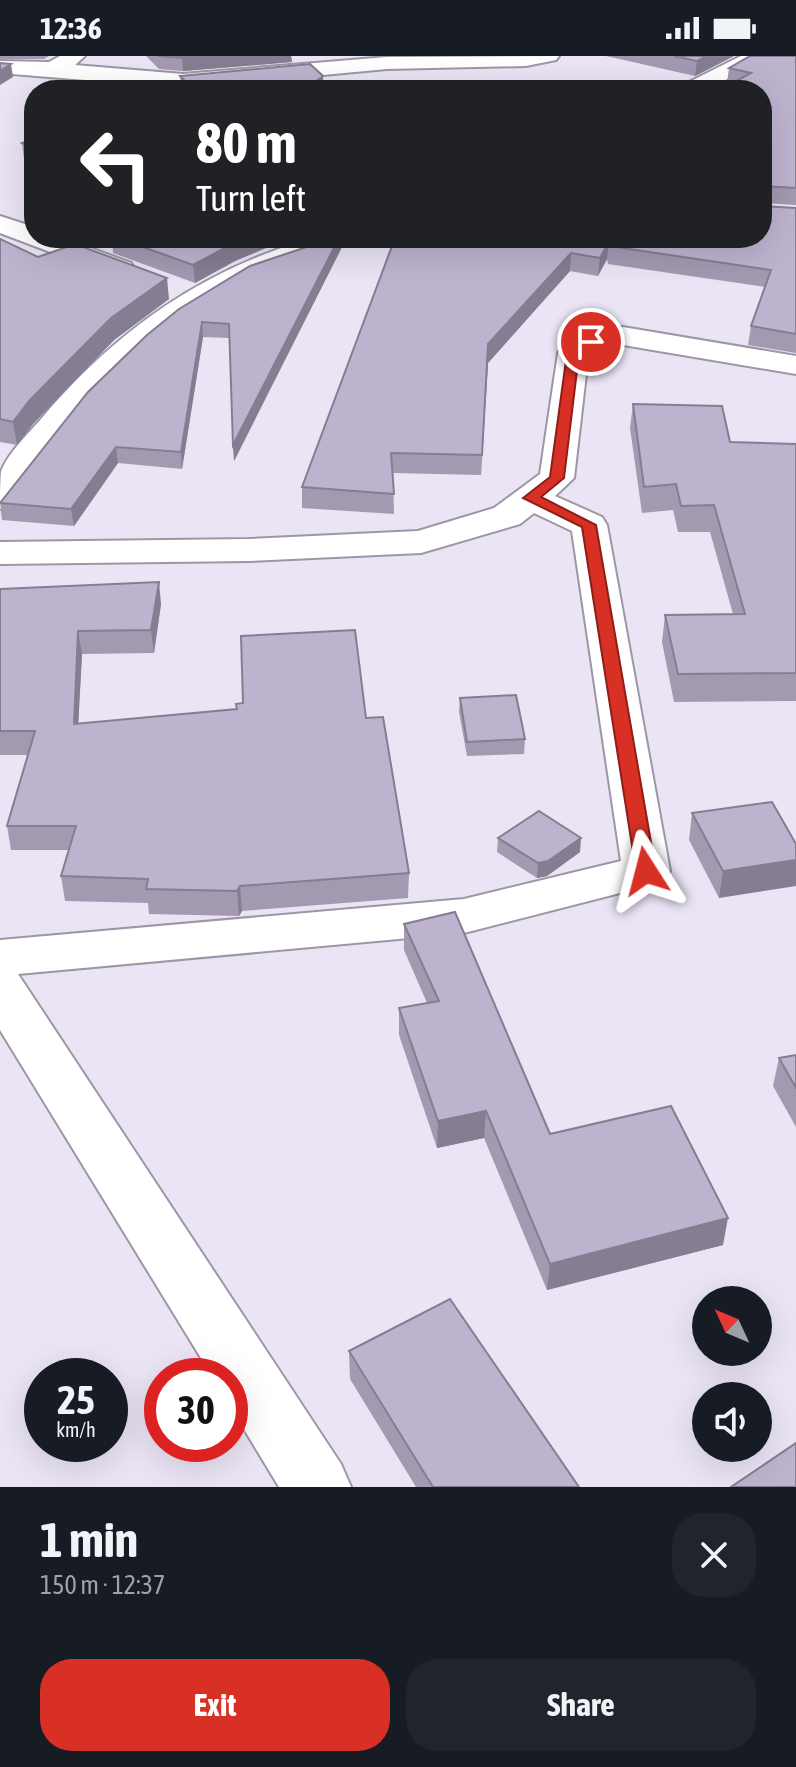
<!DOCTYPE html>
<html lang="en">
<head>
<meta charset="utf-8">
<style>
  body { margin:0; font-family:"Asap Condensed",sans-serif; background:#20242c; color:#f1f3f6; height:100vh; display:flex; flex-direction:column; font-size:30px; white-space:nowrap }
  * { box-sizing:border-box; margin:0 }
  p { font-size:26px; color:#9ea1a6 }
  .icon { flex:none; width:44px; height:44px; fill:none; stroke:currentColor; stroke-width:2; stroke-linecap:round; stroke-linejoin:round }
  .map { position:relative; height:1431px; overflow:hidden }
  .drawer { display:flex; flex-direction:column; background:#171b24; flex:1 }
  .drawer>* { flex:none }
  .guide { position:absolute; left:24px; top:24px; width:748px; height:168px; border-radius:32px; box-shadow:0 8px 32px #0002; background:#202124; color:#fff; overflow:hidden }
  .needle { width:52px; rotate:314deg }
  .fabs { position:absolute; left:692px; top:1230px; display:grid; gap:16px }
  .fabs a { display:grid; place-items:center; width:80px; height:80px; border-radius:50%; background:#171b24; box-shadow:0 8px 32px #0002; font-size:40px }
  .speed { position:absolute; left:24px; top:1302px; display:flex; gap:16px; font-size:40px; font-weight:700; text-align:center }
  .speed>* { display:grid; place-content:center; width:104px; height:104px; border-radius:50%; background:#171b24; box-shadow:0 8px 32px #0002; line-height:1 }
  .speed small { font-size:20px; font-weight:400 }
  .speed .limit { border:12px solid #d22; background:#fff; color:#111 }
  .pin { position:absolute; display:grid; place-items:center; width:68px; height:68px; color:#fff; margin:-34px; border:4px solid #fff; border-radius:50%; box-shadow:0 2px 8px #0007 }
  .me { position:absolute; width:88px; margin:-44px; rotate:351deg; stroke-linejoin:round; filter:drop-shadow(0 0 6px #0008) }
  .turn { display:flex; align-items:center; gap:28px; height:168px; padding:0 40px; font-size:36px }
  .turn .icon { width:104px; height:104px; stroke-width:2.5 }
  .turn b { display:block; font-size:56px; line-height:68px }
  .round { display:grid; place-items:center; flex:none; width:84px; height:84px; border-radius:32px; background:#20242c }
  .head { display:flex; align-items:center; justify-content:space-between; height:136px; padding:0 40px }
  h1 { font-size:48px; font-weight:700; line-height:60px }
  .primary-button { display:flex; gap:16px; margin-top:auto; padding:16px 40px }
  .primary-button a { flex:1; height:92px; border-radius:32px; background:#d93025; color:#fff; font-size:32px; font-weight:700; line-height:92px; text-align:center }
  .primary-button a+a { background:#20242c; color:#f1f3f6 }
  .status { display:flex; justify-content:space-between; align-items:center; height:56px; padding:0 40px; background:#171b24; direction:ltr }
  .status svg { height:22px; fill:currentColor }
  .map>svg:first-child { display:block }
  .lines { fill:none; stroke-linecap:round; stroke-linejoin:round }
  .street-casing { stroke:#9c97a6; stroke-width:4 }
  .street { fill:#fff; fill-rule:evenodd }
  .wall { fill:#a39ab2 }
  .shaded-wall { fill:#857d91 }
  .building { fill:#beb3cf; stroke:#857d91; stroke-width:2 }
  .route { fill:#d93025; stroke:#8d1f18; stroke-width:2 }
</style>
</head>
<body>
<div class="status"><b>12:36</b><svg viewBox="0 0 49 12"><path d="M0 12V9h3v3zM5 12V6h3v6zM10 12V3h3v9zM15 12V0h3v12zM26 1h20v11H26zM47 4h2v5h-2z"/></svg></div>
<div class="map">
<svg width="796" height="1431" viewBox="0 0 796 1431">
  <rect width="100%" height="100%" fill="#eae4f5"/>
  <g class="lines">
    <defs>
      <g id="street">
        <path d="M 60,0 L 85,0 L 75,9 L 183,18 L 387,1 L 559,0 L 556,4 L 526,10 L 387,13 L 183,32 L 0,17 L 0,5 L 49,6 Z"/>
        <path d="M 741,0 L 767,0 L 708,34 L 680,34 L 683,29 Z"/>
        <path d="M 0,160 L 34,171 L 34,182 L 63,182 L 131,207 L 135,213 L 131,219 L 121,221 L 111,219 L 0,177 Z"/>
        <path d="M 311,182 L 352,182 L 348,188 C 315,198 281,208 250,222 C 147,271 75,358 12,449 L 0,453 C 0,442 0,426 1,416 C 7,398 29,377 41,363 C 117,274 199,216 311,182 Z"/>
        <path d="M 623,271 L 796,300 L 796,318 L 623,289 L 600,293 L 588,301 L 574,422 L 555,440 L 602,461 L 607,469 L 670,815 L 663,826 L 464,877 L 18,918 L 341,1408 L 351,1431 L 279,1431 L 230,1350 L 230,1320 L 212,1320 L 0,974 L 0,884 L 464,843 L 621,805 L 572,475 L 534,457 L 520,468 L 421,497 L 249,505 L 0,508 L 0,486 L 249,483 L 418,475 L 494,452 L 540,418 L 558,297 C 572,277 600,275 623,271 Z"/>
      </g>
    </defs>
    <use href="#street" class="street-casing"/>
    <use href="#street" class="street"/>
  </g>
  <g class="wall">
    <path d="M 0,0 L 49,0 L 44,3 L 0,3 Z"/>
    <path d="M 146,0 L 291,0 L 292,6 L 183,15 L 159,13 Z"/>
    <path d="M 606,0 L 734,0 L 695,20 Z"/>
    <path d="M 796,0 L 796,149 L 762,147 L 762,150 L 796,152 L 796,297 L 748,289 L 751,270 L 765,231 L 608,208 L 607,203 L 598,220 L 570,215 L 488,307 L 481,419 L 393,417 L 394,458 L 302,452 L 302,431 L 395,183 L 393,182 L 762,182 L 762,34 L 729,34 L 729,29 L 732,28 L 727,27 L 729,12 Z"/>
    <path d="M 180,20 L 324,34 L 181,31 Z"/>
    <path d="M 34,82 L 34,108 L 24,103 L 22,87 Z"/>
    <path d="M 112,182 L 299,182 L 283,185 L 235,205 L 195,227 L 113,197 Z"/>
    <path d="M 333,182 L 341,182 L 341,193 L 234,405 L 229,282 L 203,281 L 182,413 L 118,407 L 74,470 L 2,464 L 0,446 L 88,336 Z"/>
    <path d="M 0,183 L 38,201 L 169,243 L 114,284 L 33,368 L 17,389 L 0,386 Z"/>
    <path d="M 633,348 L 730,386 L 796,388 L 796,387 L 796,645 L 674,646 L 662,586 L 665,559 L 733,558 L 710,476 L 678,476 L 673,454 L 642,457 L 630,372 Z"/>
    <path d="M 0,533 L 161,548 L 154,597 L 82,598 L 78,667 L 366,662 L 409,817 L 408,842 L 242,855 L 239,860 L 149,858 L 148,847 L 65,845 L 61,820 L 69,794 L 11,794 L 7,770 L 28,699 L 0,699 Z"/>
    <path d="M 460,642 L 525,683 L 524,698 L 467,700 L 459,656 Z"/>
    <path d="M 772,746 L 719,842 L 689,784 L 692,757 Z"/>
    <path d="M 498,782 L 580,796 L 547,820 L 537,822 L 497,796 Z"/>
    <path d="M 404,868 L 550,1078 L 723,1189 L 547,1234 L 484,1082 L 437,1092 L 399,979 L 399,952 L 427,947 L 404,894 Z"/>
    <path d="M 796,999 L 796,1071 L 773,1030 L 779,1002 Z"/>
    <path d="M 349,1295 L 579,1431 L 416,1431 L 350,1323 Z"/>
  </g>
  <g class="shaded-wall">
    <path d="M 212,0 L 291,0 L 292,6 L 183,15 L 182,2 Z"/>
    <path d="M 707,0 L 734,0 L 695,20 L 697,5 Z"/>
    <path d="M 11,8 L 13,21 L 0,29 L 0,15 Z"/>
    <path d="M 323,20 L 324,34 L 304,34 Z"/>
    <path d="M 247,182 L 299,182 L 283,185 L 235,205 L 195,227 L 193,209 L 234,187 Z"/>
    <path d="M 339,182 L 341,182 L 341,193 L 234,405 L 233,389 Z"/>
    <path d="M 609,186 L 607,203 L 598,220 L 600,202 Z"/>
    <path d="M 571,197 L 570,215 L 488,307 L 481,419 L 488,288 Z"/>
    <path d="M 167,222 L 169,243 L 114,284 L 33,368 L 17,389 L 13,366 L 29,345 L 111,262 Z"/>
    <path d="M 202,266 L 203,281 L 182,413 L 181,396 Z"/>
    <path d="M 116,391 L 118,407 L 74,470 L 71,453 Z"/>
    <path d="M 159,526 L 161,548 L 154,597 L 151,574 Z"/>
    <path d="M 78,575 L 82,598 L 77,692 L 74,668 Z"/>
    <path d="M 581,782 L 580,796 L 547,820 L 537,822 L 538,807 Z"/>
    <path d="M 796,804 L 796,830 L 719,842 L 723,815 Z"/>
    <path d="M 240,830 L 242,855 L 239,860 L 237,835 Z"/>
    <path d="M 486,1055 L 484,1082 L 437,1092 L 438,1065 Z"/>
    <path d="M 728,1162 L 723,1189 L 547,1234 L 550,1208 Z"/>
  </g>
  <g class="building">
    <path d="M 158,0 L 212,0 L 182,2 Z"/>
    <path d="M 674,0 L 707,0 L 697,5 Z"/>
    <path d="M 750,0 L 796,0 L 796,132 L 762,130 L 762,150 L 796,152 L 796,278 L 751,270 L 771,214 L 609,190 L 609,186 L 600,202 L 571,197 L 488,288 L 482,399 L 391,397 L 394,438 L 302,431 L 395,182 L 762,182 L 762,34 L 729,29 L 751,17 L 729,12 Z"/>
    <path d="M 0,7 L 11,8 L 0,15 Z"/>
    <path d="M 310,8 L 323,20 L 304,34 L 158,34 L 190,30 L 180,20 Z"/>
    <path d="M 34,82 L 34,93 L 22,87 Z"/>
    <path d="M 118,182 L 247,182 L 234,187 L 193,209 Z"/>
    <path d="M 333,182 L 339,182 L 233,389 L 229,268 L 202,266 L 181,396 L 116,391 L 71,453 L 0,447 L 88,336 L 147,279 L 179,253 L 250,210 Z"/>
    <path d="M 0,183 L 38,201 L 75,188 L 167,222 L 111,262 L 29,345 L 13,366 L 0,363 Z"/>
    <path d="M 633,348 L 722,350 L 730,386 L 796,388 L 796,387 L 796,617 L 678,618 L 665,559 L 745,558 L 714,449 L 681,450 L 676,428 L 644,431 Z"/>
    <path d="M 159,526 L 151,574 L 78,575 L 74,668 L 237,653 L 236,648 L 243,647 L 241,580 L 355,574 L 366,662 L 383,661 L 409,817 L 240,830 L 237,835 L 146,833 L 148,823 L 61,820 L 76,770 L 7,770 L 35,675 L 0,675 L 0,533 Z"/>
    <path d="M 516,639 L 525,683 L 467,686 L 460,642 Z"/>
    <path d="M 772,746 L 796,788 L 796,804 L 723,815 L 692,757 Z"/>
    <path d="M 539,755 L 581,782 L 548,805 L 538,807 L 498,782 Z"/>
    <path d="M 455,856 L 550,1078 L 671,1050 L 728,1162 L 550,1208 L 486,1055 L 438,1065 L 399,952 L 439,945 L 404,868 Z"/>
    <path d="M 796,999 L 796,1032 L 779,1002 Z"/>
    <path d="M 450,1243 L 579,1431 L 433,1431 L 349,1295 Z"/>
    <path d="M 796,1387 L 796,1431 L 731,1431 Z"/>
  </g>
  <path class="route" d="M 591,282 L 597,286 L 579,298 L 564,422 L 541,441 L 596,469 L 656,815 L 646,821 L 636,815 L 582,471 L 523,442 L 550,421 L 567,297 Z"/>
</svg>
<div class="fabs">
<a><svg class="needle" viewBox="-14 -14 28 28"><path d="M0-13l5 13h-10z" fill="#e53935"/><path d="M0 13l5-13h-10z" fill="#9ea1a6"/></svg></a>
<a><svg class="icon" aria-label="sound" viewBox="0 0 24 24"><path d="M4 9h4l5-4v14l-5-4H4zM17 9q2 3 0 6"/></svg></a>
</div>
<div class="speed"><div>25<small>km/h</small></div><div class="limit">30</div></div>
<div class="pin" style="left:591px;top:286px;background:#d93025"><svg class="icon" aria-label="arrive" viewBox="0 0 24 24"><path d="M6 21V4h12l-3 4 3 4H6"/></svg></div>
<svg class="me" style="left:646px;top:815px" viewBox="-20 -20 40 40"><path d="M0-17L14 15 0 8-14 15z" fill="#d93025" stroke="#fff" stroke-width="4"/></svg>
<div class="guide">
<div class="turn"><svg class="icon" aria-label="left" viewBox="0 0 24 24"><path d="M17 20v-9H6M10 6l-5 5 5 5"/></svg><div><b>80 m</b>Turn left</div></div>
</div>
</div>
<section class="drawer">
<div class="head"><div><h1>1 min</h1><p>150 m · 12:37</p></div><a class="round"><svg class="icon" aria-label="close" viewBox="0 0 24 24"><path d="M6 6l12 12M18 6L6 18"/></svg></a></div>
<div class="primary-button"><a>Exit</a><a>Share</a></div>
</section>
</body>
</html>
